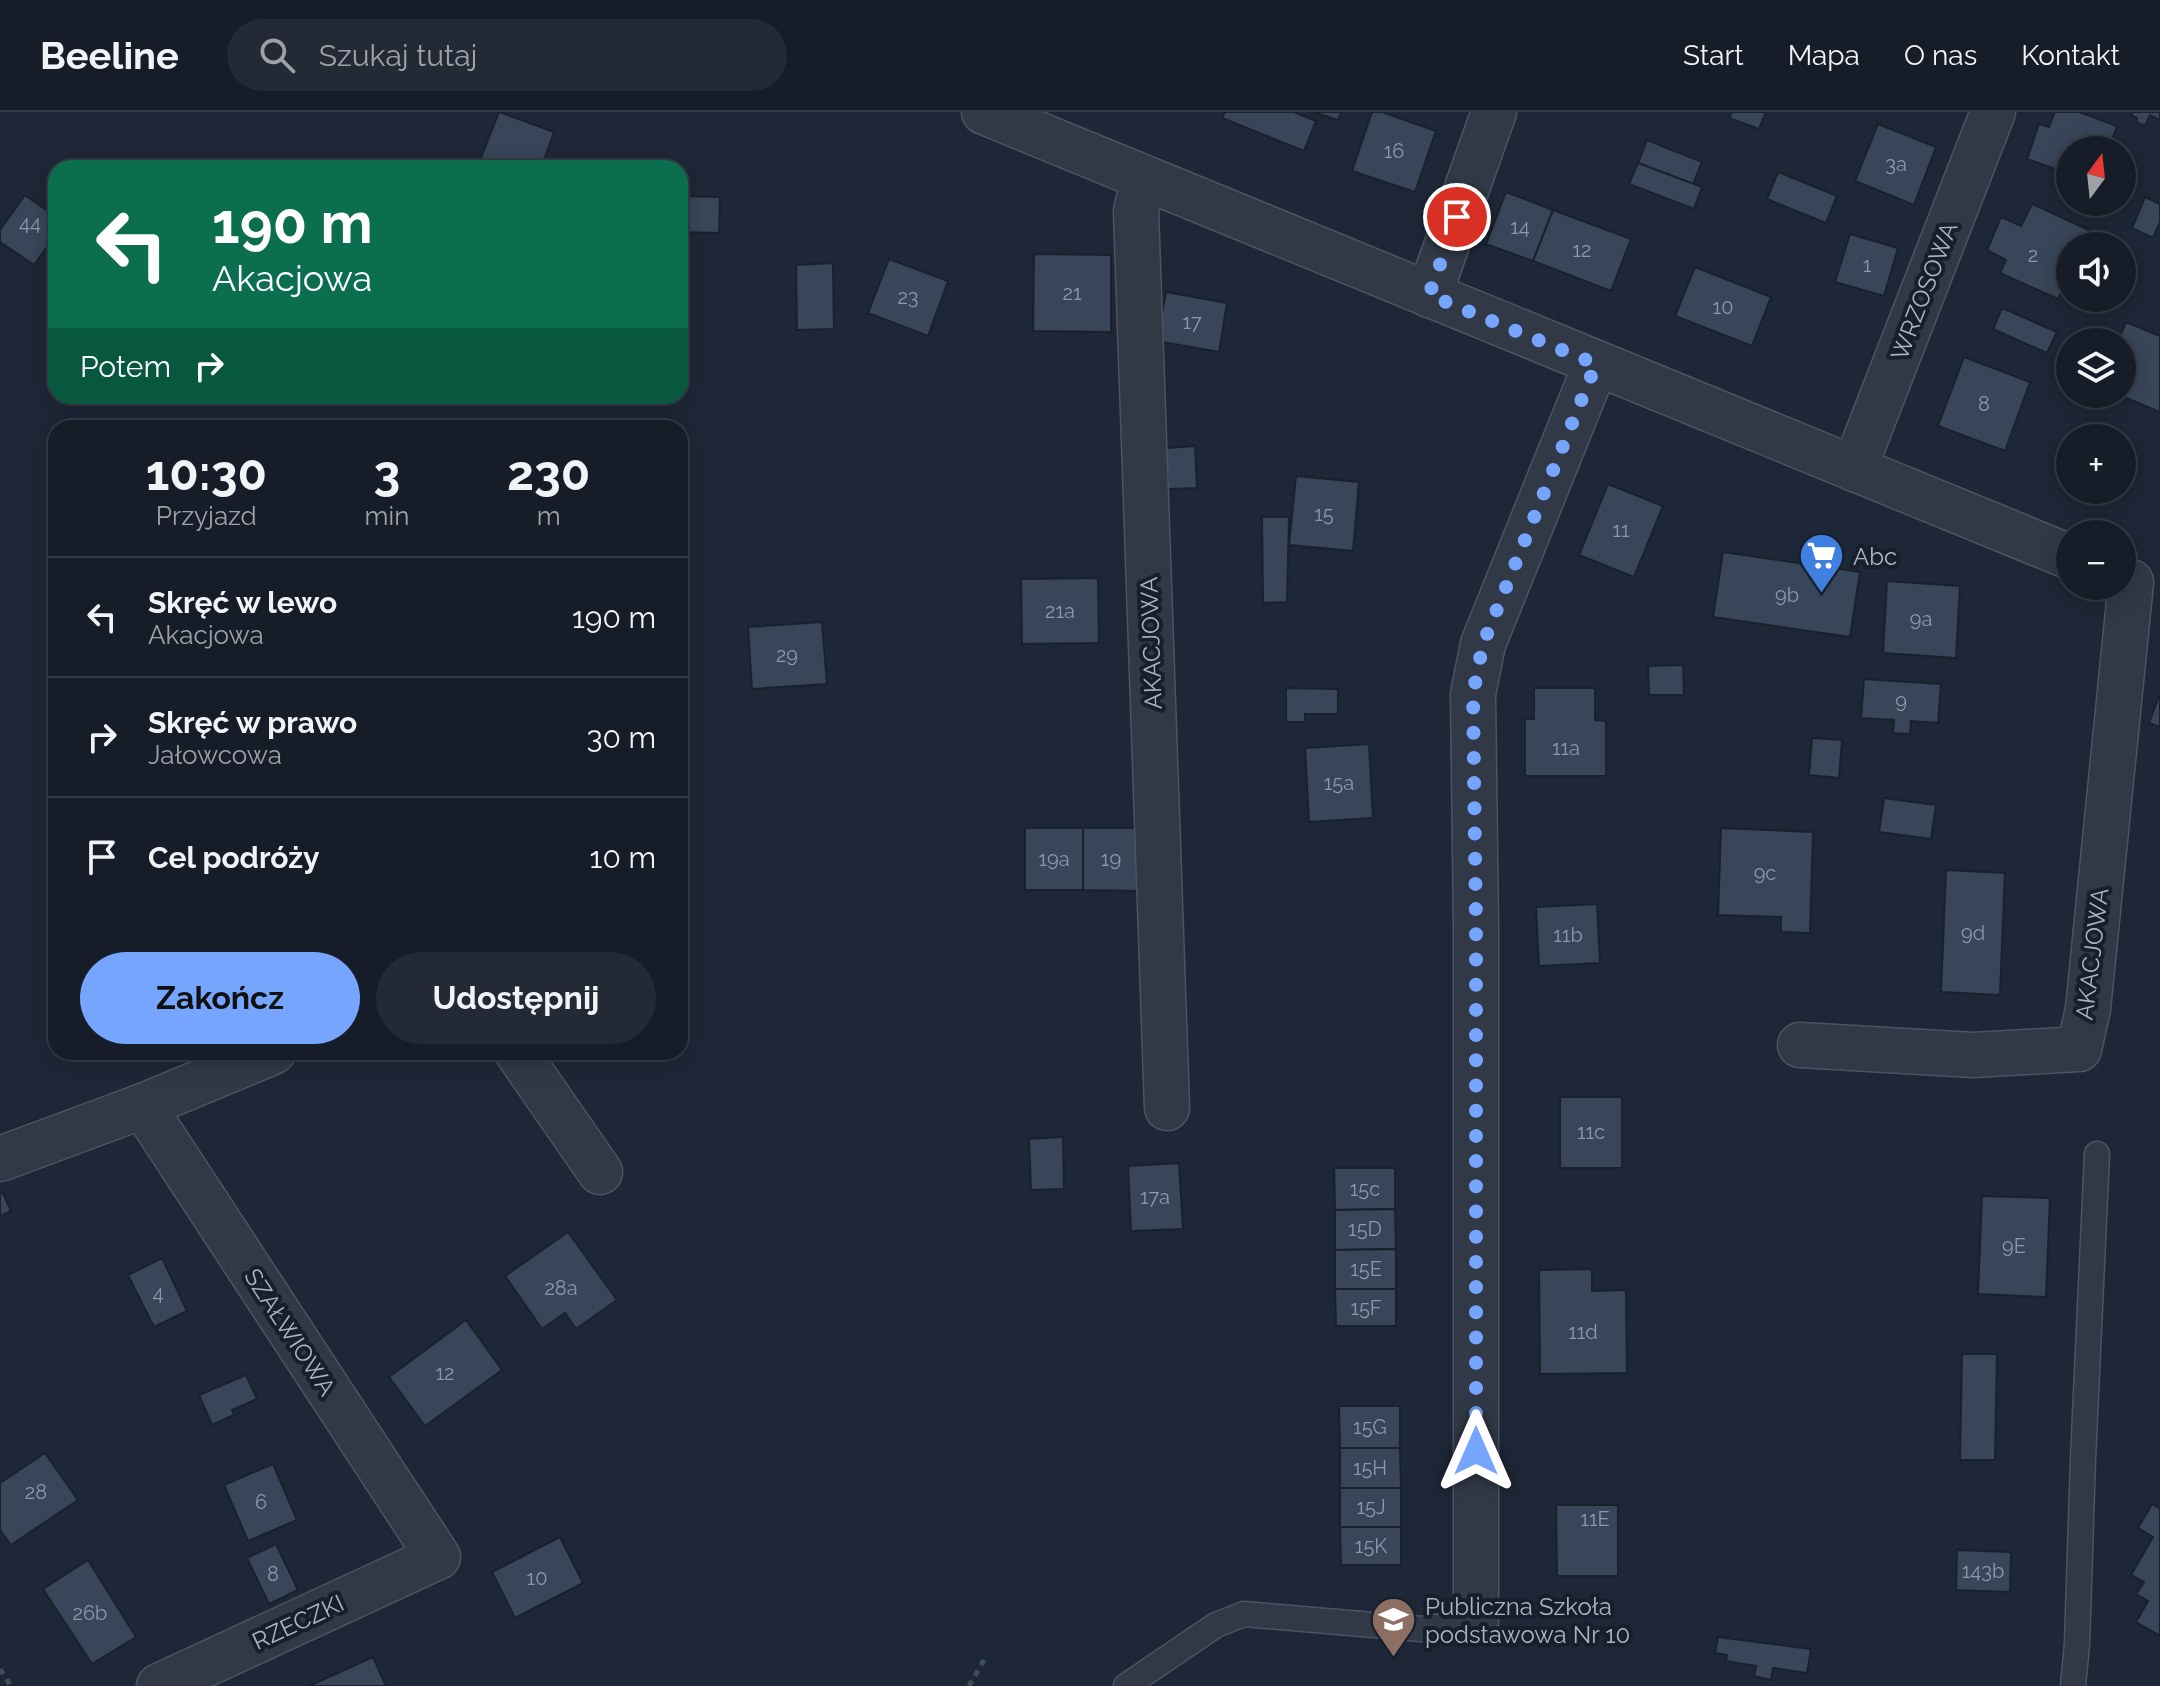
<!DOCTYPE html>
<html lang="pl">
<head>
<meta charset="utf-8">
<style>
  body { margin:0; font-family:Raleway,sans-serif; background:#232a35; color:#f1f3f6; height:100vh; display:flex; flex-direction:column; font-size:30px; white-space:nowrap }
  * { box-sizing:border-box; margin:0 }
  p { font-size:26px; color:#9ea2a8 }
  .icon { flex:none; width:44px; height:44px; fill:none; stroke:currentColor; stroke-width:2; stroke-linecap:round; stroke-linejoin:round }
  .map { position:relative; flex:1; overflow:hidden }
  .side { position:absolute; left:48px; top:308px; width:640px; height:640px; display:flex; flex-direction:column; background:#161d29; border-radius:24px; box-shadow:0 4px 20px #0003,0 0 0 2px #353b46 }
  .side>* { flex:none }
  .banner { position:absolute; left:48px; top:48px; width:640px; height:244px; border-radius:24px; box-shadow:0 4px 20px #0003,0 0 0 2px #353b46; background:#0b6e4f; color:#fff; overflow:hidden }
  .needle { width:52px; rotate:15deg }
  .tools { position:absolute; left:2056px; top:24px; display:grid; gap:16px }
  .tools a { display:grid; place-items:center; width:80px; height:80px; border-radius:50%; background:#161d29; box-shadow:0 4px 20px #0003,0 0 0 2px #353b46; font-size:40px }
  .pin { position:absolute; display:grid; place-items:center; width:68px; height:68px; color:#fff; margin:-34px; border:4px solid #fff; border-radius:50%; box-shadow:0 2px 8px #0007 }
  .me { position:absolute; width:88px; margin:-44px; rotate:0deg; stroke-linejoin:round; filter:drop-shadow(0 0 6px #0008) }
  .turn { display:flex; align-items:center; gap:28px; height:168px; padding:0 32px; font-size:36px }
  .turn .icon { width:104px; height:104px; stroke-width:2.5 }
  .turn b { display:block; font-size:56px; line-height:68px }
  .then { display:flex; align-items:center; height:76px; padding:0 32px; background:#0003; gap:16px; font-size:30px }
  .eta { display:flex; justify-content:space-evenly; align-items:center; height:136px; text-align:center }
  .eta b { font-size:48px; font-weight:700; line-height:56px }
  .cta { display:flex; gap:16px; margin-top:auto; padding:16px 32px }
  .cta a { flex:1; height:92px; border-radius:48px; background:#76a5fe; color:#111; font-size:32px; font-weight:700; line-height:92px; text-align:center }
  .cta a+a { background:#232a35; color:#f1f3f6 }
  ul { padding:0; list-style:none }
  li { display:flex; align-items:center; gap:24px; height:120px; padding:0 32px; border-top:2px solid #353b46 }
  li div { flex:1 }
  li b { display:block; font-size:30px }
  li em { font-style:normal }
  header { display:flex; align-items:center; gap:48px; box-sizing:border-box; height:112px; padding:0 40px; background:#161d29; border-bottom:2px solid #353b46 }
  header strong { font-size:38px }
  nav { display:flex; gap:44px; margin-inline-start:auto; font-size:28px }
  .search { width:560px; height:72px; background:#232a35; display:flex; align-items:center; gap:20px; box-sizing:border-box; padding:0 28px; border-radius:44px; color:#9ea2a8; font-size:30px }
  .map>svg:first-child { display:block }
  .building { fill:#394558; stroke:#19212d; stroke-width:2 }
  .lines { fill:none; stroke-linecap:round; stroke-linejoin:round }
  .service-casing { stroke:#4c5462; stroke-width:27 }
  .minor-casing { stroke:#4c5462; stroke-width:47 }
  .path { stroke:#3d5155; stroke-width:5; stroke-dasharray:6 6; stroke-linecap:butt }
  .service { stroke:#313947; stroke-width:24 }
  .minor { stroke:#313947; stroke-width:44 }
  .route { stroke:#76a5fe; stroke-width:14; stroke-dasharray:0 25.2 }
  .labels { text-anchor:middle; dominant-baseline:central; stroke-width:8; stroke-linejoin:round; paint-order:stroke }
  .number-label { font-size:20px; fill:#8e98aa }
  .street-label { font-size:24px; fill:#abb4c5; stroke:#171f2b }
  .poi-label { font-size:24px; fill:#abb4c5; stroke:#171f2b; text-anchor:start }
</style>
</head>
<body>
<header>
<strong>Beeline</strong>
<div class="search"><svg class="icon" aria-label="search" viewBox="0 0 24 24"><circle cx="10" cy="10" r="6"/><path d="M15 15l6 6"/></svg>Szukaj tutaj</div>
<nav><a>Start</a><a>Mapa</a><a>O nas</a><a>Kontakt</a></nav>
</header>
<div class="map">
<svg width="2160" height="1574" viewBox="0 0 2160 1574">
  <rect width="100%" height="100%" fill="#1e2737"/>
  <g class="building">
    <path d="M 499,0 L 554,20 L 541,56 L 477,56 Z"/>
    <path d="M 1225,0 L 1294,0 L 1316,9 L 1304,39 L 1222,6 Z"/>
    <path d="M 1313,0 L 1341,0 L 1338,8 Z"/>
    <path d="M 1372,0 L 1382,0 L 1436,19 L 1415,80 L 1352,59 Z"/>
    <path d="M 1732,0 L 1766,0 L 1759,17 L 1729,6 Z"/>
    <path d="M 2055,0 L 2079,0 L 2117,14 L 2109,36 L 2115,38 L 2070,38 L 2070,62 L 2027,47 L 2039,12 L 2049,15 Z"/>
    <path d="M 2133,0 L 2160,0 L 2160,8 L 2150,3 L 2145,14 L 2136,10 L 2137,6 L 2131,3 Z"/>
    <path d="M 1878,12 L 1936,35 L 1914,93 L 1855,69 Z"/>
    <path d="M 1647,28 L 1702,50 L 1693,72 L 1638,51 Z"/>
    <path d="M 1638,51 L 1702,75 L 1694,97 L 1629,72 Z"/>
    <path d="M 1778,60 L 1837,84 L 1826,111 L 1767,87 Z"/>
    <path d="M 1506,80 L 1553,98 L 1533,149 L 1486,132 Z"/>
    <path d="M 25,83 L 56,105 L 56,122 L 34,153 L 0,130 L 0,118 Z"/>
    <path d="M 680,84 L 720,85 L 719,121 L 680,120 Z"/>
    <path d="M 2145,85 L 2160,92 L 2160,110 L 2153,126 L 2132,116 Z"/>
    <path d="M 2032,92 L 2102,124 L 2097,134 L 2070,134 L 2070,161 L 2058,187 L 2000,161 L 2006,148 L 1987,138 L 2001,105 L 2021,114 Z"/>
    <path d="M 1553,98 L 1631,127 L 1611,179 L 1533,149 Z"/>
    <path d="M 1850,122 L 1898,136 L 1884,184 L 1835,170 Z"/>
    <path d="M 1034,142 L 1111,143 L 1111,220 L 1033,219 Z"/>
    <path d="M 889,147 L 948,169 L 928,224 L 868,201 Z"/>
    <path d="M 833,151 L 834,217 L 797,218 L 796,153 Z"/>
    <path d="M 1695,155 L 1771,185 L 1752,234 L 1675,204 Z"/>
    <path d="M 1166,180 L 1227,191 L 1219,240 L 1157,229 Z"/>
    <path d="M 2002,196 L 2057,220 L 2047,241 L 1993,217 Z"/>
    <path d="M 2126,210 L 2160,224 L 2160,300 L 2117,282 L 2122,282 L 2122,230 L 2118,230 Z"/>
    <path d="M 1964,245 L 2030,270 L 2005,339 L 1938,314 Z"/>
    <path d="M 1195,334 L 1197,376 L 1168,377 L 1166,336 Z"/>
    <path d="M 1296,364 L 1359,370 L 1353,439 L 1289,433 Z"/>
    <path d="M 1608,372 L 1663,394 L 1634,465 L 1579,443 Z"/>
    <path d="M 1262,405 L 1289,405 L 1287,490 L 1263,491 Z"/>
    <path d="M 1723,440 L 1860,460 L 1850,525 L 1713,505 Z"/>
    <path d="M 1098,466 L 1099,531 L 1022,532 L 1021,467 Z"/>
    <path d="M 1887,469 L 1960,474 L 1956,546 L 1883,541 Z"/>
    <path d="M 822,510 L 827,572 L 752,577 L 748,515 Z"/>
    <path d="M 1683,553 L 1684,583 L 1649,583 L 1648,554 Z"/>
    <path d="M 1864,567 L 1941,572 L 1938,611 L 1911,609 L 1910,622 L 1893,621 L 1894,608 L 1861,606 Z"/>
    <path d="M 1286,576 L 1338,577 L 1338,602 L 1305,602 L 1305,610 L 1286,610 Z"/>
    <path d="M 1534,576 L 1595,576 L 1595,608 L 1606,609 L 1606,664 L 1525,664 L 1525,607 L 1534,607 Z"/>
    <path d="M 2160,581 L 2160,615 L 2149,611 Z"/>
    <path d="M 1812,626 L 1842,628 L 1839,666 L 1809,663 Z"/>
    <path d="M 1369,632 L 1373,706 L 1309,710 L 1305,636 Z"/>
    <path d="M 1884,686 L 1936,693 L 1931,727 L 1879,720 Z"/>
    <rect x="1025" y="716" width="58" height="62"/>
    <path d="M 1083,716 L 1139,716 L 1139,779 L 1083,778 Z"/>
    <path d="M 1721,716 L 1813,720 L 1810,821 L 1781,820 L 1781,805 L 1718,803 Z"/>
    <path d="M 1946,758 L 2005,761 L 2000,883 L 1941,880 Z"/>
    <path d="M 1597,792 L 1600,851 L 1539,854 L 1536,795 Z"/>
    <rect x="1560" y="985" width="62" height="71"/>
    <path d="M 1063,1025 L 1064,1077 L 1031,1078 L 1029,1027 Z"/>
    <path d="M 1179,1051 L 1183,1117 L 1131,1119 L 1128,1054 Z"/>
    <path d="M 1334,1056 L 1395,1056 L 1395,1097 L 1335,1098 Z"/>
    <path d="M 3,1081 L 11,1099 L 0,1104 L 0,1082 Z"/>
    <path d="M 1982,1084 L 2050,1086 L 2046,1185 L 1978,1182 Z"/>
    <path d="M 1395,1097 L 1396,1137 L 1335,1138 L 1335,1098 Z"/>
    <path d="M 568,1120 L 617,1188 L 576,1217 L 565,1201 L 542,1217 L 505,1164 Z"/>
    <path d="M 1396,1137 L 1396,1177 L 1335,1177 L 1335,1138 Z"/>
    <path d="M 162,1146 L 187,1199 L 154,1215 L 128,1163 Z"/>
    <path d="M 1592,1157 L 1592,1179 L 1626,1178 L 1627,1261 L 1540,1262 L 1539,1158 Z"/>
    <path d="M 1335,1177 L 1396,1177 L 1396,1214 L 1336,1214 Z"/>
    <path d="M 466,1208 L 502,1258 L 425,1314 L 389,1265 Z"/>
    <path d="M 1962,1242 L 1997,1242 L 1995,1348 L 1960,1348 Z"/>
    <path d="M 246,1263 L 257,1287 L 232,1298 L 234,1303 L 212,1313 L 199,1283 Z"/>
    <path d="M 1339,1294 L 1400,1294 L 1400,1336 L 1340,1336 Z"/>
    <path d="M 1340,1336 L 1400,1336 L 1401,1376 L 1340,1376 Z"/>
    <path d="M 45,1341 L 78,1388 L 11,1433 L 0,1418 L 0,1371 Z"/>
    <path d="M 273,1352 L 297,1408 L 248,1429 L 224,1373 Z"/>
    <rect x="1340" y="1376" width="61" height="39"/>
    <path d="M 2152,1392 L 2160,1397 L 2160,1524 L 2136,1510 L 2148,1489 L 2136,1482 L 2144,1470 L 2131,1463 L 2153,1425 L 2138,1416 Z"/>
    <path d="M 1556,1393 L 1618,1393 L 1618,1464 L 1557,1464 Z"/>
    <path d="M 1340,1415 L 1401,1415 L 1401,1453 L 1341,1453 Z"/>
    <path d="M 560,1425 L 583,1471 L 515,1506 L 492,1460 Z"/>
    <path d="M 276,1432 L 298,1478 L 269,1492 L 247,1446 Z"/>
    <path d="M 1957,1438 L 2011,1440 L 2010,1480 L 1956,1478 Z"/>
    <path d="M 88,1448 L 136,1525 L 92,1552 L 43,1477 Z"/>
    <path d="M 1718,1525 L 1811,1537 L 1807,1561 L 1773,1556 L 1771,1568 L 1754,1564 L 1756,1554 L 1726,1549 L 1727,1543 L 1715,1541 Z"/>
    <path d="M 373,1545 L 386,1574 L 309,1574 Z"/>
  </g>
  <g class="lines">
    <defs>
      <g id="service">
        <path d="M 1126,1574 L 1216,1513 L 1244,1502 L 1421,1517 L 1476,1510"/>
        <path d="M 2073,1574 L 2077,1532 L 2083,1347 L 2097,1042"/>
      </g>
      <g id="minor">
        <path d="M 984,0 L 2070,445"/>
        <path d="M 1144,66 L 1136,99 L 1167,996"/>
        <path d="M 1429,183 L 1494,0"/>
        <path d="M 1854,357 L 1993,0"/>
        <path d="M 1800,933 L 1974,943 L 2079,937 L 2088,897 L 2131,470"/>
        <path d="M 517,940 L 600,1060"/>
        <path d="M 143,994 L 438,1445 L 159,1574"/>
        <path d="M 0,1047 L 143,994 L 273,940"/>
        <path d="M 1476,1510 L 1476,814 L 1473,582 L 1483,532 L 1596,252"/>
      </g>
    </defs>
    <use href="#service" class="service-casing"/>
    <use href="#minor" class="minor-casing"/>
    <g class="path">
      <path d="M 0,1557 L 11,1574"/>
      <path d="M 969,1574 L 987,1543"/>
    </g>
    <use href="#service" class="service"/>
    <use href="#minor" class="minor"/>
  </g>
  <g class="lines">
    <path class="route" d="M 1457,105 L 1429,183 L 1596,252 L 1483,532 L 1473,582 L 1476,814 L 1476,1339"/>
  </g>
  <defs>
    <symbol id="supermarket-pin" viewBox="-11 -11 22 30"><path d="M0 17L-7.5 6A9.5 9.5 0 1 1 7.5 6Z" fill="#3f7fe0" stroke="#171f2b"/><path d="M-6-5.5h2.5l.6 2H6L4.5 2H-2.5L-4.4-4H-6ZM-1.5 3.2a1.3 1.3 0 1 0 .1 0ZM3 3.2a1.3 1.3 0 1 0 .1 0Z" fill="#fff"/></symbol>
    <symbol id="school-pin" viewBox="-11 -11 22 30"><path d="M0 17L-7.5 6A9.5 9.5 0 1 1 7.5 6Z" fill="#8d6e63" stroke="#171f2b"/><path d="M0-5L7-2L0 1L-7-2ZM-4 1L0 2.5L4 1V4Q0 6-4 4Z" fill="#fff"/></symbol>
  </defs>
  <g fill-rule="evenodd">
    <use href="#supermarket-pin" x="1796" y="418" width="51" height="69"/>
    <use href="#school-pin" x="1368" y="1482" width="51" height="69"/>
  </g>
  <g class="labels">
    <g class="number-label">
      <text x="1394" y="39">16</text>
      <text x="1896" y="52">3a</text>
      <text x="30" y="111">44</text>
      <text x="1520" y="115">14</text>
      <text x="1582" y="138">12</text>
      <text x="2033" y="143">2</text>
      <text x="1867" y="153">1</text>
      <text x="1072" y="181">21</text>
      <text x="908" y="185">23</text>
      <text x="1723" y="195">10</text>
      <text x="1192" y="210">17</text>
      <text x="1984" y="292">8</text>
      <text x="1324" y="402">15</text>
      <text x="1621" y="418">11</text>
      <text x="1787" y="483">9b</text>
      <text x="1060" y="499">21a</text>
      <text x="1921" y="507">9a</text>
      <text x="787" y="543">29</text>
      <text x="1901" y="589">9</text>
      <text x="1566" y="636">11a</text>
      <text x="1339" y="671">15a</text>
      <text x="1054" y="747">19a</text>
      <text x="1111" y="747">19</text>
      <text x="1765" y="761">9c</text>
      <text x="1973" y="821">9d</text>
      <text x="1568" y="823">11b</text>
      <text x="1591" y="1020">11c</text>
      <text x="1365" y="1077">15c</text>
      <text x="1155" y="1085">17a</text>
      <text x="1365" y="1117">15D</text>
      <text x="2014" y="1134">9E</text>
      <text x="1366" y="1157">15E</text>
      <text x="561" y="1176">28a</text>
      <text x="158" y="1181">4</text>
      <text x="1366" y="1196">15F</text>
      <text x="1583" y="1220">11d</text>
      <text x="445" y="1261">12</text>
      <text x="1370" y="1315">15G</text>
      <text x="1370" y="1356">15H</text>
      <text x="36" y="1380">28</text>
      <text x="261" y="1390">6</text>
      <text x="1371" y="1395">15J</text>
      <text x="1595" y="1407">11E</text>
      <text x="1371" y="1434">15K</text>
      <text x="1983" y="1459">143b</text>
      <text x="273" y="1462">8</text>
      <text x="537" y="1466">10</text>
      <text x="90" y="1501">26b</text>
    </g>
    <g class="street-label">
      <text transform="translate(1924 179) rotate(-69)">WRZOSOWA</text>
      <text transform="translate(1151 531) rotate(-92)">AKACJOWA</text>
      <text transform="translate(2092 842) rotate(-83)">AKACJOWA</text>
      <text transform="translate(290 1220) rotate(57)">SZAŁWIOWA</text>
      <text transform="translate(298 1510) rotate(-25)">RZECZKI</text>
    </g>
    <g class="poi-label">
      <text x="1853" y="444">Abc</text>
      <text x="1425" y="1494">Publiczna Szkoła<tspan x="1425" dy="28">podstawowa Nr 10</tspan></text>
    </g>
  </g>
</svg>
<div class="tools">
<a><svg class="needle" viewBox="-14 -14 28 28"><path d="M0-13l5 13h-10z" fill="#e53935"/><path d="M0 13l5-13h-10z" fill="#9ea2a8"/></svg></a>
<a><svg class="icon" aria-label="sound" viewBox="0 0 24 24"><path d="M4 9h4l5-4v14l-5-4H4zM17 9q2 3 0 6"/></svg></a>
<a><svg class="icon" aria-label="layers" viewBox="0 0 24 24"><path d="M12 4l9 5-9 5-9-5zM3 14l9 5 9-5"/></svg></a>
<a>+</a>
<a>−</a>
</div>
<div class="pin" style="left:1457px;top:105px;background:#d93025"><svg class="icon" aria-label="arrive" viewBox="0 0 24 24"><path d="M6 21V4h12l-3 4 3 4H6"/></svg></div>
<svg class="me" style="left:1476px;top:1339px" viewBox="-20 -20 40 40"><path d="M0-17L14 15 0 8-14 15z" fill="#76a5fe" stroke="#fff" stroke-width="4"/></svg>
<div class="banner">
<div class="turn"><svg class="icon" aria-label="left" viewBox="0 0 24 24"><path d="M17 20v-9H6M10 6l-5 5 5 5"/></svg><div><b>190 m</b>Akacjowa</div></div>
<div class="then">Potem<svg class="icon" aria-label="right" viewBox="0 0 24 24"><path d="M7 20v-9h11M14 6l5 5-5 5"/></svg></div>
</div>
<section class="side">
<div class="eta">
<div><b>10:30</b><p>Przyjazd</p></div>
<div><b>3</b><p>min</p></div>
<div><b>230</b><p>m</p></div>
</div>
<ul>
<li><svg class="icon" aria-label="left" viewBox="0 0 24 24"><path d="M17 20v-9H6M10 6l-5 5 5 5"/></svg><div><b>Skręć w lewo</b><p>Akacjowa</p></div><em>190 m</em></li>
<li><svg class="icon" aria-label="right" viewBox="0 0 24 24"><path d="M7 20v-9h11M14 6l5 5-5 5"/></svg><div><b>Skręć w prawo</b><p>Jałowcowa</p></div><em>30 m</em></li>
<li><svg class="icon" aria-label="arrive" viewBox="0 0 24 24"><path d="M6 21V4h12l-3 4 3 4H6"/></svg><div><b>Cel podróży</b></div><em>10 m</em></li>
</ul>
<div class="cta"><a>Zakończ</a><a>Udostępnij</a></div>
</section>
</div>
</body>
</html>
